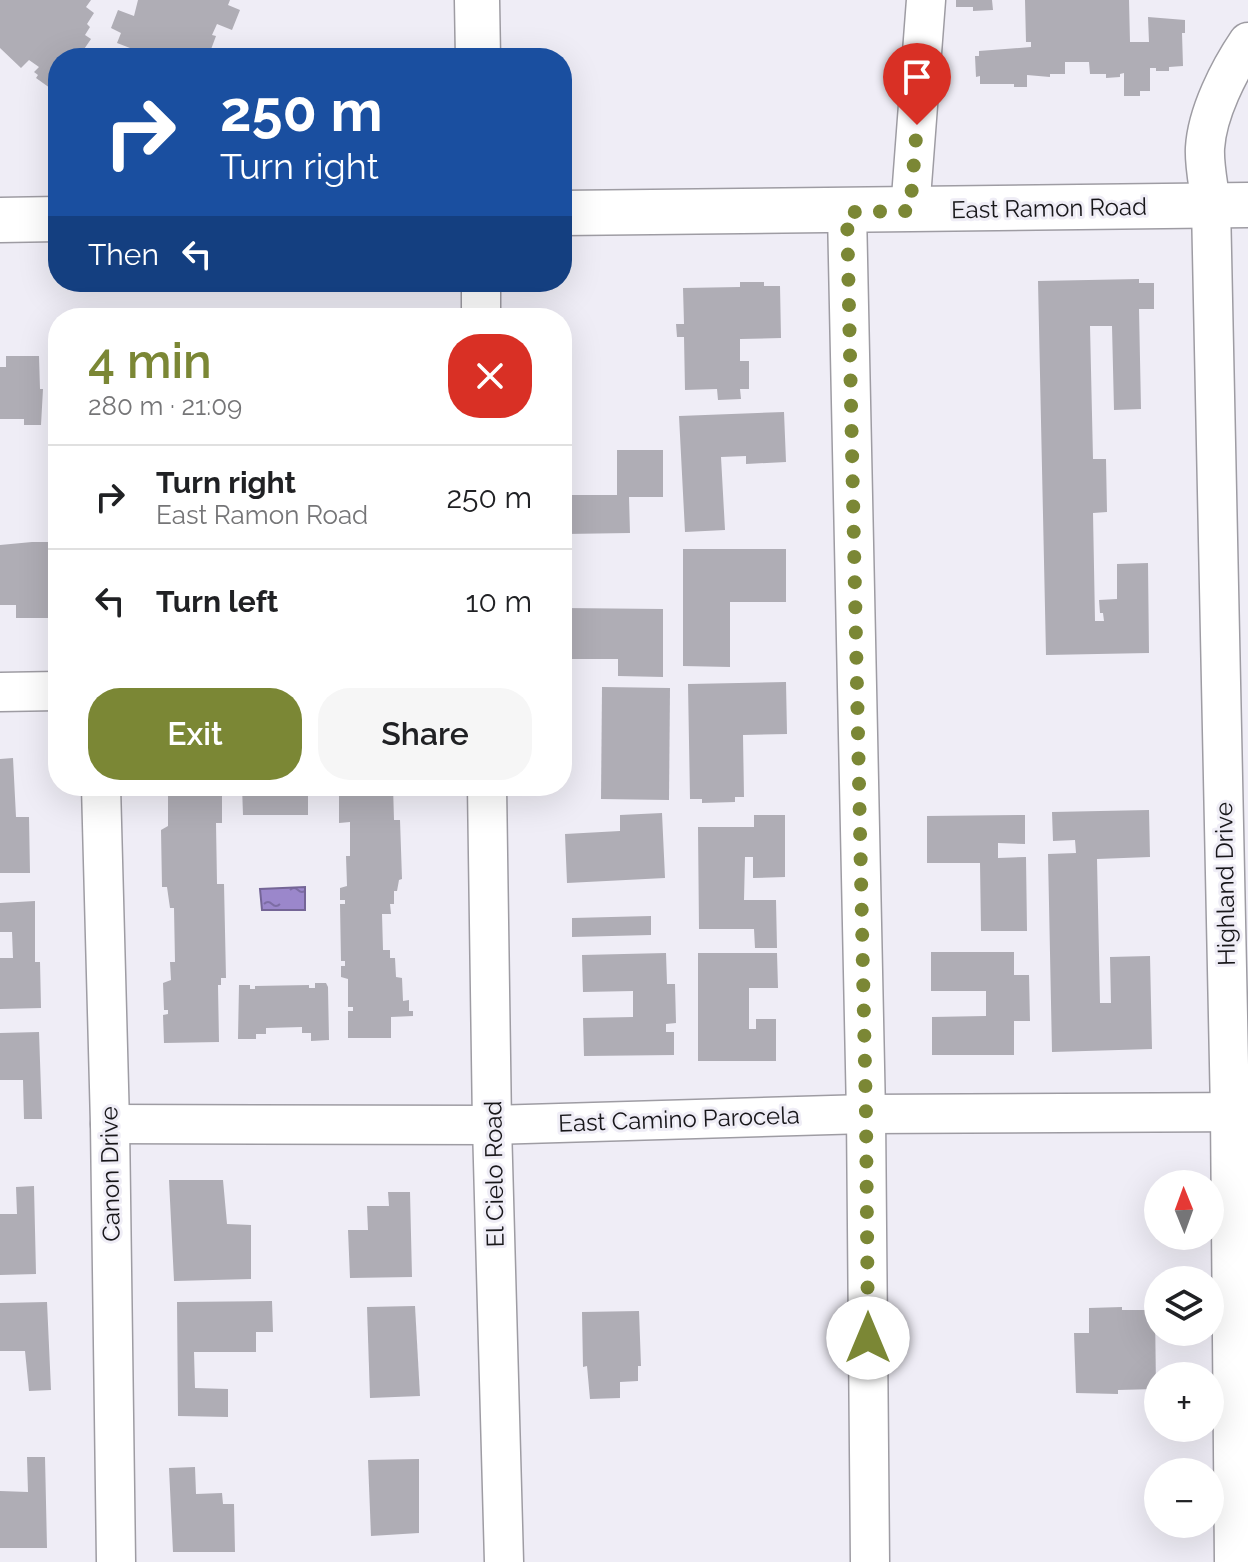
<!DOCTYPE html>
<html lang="en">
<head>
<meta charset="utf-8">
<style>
  body { margin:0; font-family:Raleway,sans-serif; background:#f6f6f6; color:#202124; height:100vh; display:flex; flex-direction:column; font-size:30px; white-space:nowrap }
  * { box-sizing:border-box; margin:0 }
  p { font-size:26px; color:#757577 }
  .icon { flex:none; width:44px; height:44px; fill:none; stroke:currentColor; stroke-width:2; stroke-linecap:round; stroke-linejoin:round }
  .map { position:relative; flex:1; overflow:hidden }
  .drawer { position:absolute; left:48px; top:308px; width:524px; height:488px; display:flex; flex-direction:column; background:#fff; border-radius:32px; box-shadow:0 8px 32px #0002 }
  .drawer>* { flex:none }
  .guide { position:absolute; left:48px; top:48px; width:524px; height:244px; border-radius:32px; box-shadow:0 8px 32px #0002; background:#1a4fa0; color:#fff; overflow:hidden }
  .needle { width:52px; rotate:359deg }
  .controls { position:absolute; left:1144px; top:1170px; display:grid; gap:16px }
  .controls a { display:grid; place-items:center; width:80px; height:80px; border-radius:50%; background:#fff; box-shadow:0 8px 32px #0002; font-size:40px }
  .pin { position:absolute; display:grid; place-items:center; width:68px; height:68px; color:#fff; margin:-82px -34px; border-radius:50% 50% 50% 0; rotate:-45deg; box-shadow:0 0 8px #0007 }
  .pin .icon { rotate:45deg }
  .me { position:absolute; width:88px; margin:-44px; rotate:0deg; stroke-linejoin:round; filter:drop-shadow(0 0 6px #0008) }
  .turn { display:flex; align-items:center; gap:28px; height:168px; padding:0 40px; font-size:36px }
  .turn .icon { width:104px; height:104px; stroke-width:2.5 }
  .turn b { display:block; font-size:56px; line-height:68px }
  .then { display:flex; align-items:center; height:76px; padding:0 40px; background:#0003; gap:16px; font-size:30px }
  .round { display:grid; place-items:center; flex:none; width:84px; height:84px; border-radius:32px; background:#f6f6f6 }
  .head { display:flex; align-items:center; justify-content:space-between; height:136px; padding:0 40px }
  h1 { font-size:48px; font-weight:600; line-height:60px; color:#7b8735 }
  .primary-button { display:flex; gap:16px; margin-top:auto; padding:16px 40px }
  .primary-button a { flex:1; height:92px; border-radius:32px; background:#7b8735; color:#fff; font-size:32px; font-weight:600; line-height:92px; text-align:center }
  .primary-button a+a { background:#f6f6f6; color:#202124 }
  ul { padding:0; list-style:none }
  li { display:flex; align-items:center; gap:24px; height:104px; padding:0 40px; border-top:2px solid #e0e0e0 }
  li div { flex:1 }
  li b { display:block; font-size:30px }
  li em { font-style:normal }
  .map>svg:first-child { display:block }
  .water { fill:url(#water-ripples); stroke:#746596; stroke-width:2 }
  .building { fill:#afadb5 }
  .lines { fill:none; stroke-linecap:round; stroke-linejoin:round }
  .minor-casing { stroke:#9e9ca3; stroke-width:41 }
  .major-casing { stroke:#9e9ca3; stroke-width:47 }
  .minor { stroke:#fff; stroke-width:38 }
  .major { stroke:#fff; stroke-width:44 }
  .route { stroke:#7b8735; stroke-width:14; stroke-dasharray:0 25.2 }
  .labels { text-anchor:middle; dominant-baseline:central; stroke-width:6; stroke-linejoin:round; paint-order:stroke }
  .street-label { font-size:24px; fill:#18171a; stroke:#efedf6 }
</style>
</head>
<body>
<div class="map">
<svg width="1248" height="1562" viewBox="0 0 1248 1562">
  <defs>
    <pattern id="water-ripples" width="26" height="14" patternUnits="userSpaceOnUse" patternTransform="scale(2)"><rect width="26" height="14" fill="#9b87cb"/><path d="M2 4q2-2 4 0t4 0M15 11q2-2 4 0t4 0" fill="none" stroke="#7d6da4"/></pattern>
  </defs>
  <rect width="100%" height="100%" fill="#efedf6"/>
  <path class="water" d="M 305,887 L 305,910 L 262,910 L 260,889 Z"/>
  <g class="building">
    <path d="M 0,0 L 91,0 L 86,7 L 94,13 L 87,24 L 90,27 L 85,35 L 91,39 L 78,58 L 58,58 L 58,76 L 50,88 L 36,78 L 38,75 L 34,72 L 39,67 L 29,60 L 21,68 L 0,48 Z"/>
    <path d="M 138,0 L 230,0 L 228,5 L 240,10 L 232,30 L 217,24 L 212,35 L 216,36 L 210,52 L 197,50 L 194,58 L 134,58 L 135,55 L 129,53 L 130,48 L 117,43 L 121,33 L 111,28 L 118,10 L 134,16 Z"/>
    <path d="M 956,0 L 992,0 L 993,10 L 973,11 L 973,7 L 956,7 Z"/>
    <path d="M 1025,0 L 1129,0 L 1130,42 L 1149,42 L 1148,17 L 1185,20 L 1185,33 L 1182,33 L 1183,66 L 1169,67 L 1169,71 L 1156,71 L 1156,68 L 1150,68 L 1150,91 L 1140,91 L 1140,96 L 1124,96 L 1124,73 L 1120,74 L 1120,77 L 1106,78 L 1106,74 L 1090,74 L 1089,62 L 1065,62 L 1065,74 L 1050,74 L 1050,77 L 1027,75 L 1027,87 L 1014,87 L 1014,84 L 980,84 L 980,76 L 976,77 L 975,56 L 979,56 L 979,51 L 1031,47 L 1031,42 L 1026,42 Z"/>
    <path d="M 1139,279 L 1139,283 L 1154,283 L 1154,309 L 1139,309 L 1141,409 L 1114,410 L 1112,326 L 1090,326 L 1093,459 L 1106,459 L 1107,512 L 1093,513 L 1095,621 L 1104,621 L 1103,613 L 1100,613 L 1099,600 L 1117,599 L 1117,564 L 1148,563 L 1149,653 L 1046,655 L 1038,281 Z"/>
    <path d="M 740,282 L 764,282 L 764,286 L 780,286 L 781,338 L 740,339 L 740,361 L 749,361 L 749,389 L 740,389 L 741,399 L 718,400 L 717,389 L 685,390 L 684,337 L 677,337 L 676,324 L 684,324 L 683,288 L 740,287 Z"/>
    <path d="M 6,356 L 39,356 L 40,389 L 43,389 L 41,425 L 24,425 L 24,419 L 0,419 L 0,367 L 6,367 Z"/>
    <path d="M 784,412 L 786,462 L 746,464 L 746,456 L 721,457 L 725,530 L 685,532 L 679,416 Z"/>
    <path d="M 617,450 L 663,450 L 663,497 L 629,497 L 630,533 L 565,534 L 565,495 L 617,495 Z"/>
    <path d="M 32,542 L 49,542 L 49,565 L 52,565 L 51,618 L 16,618 L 16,605 L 0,605 L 0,545 Z"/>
    <path d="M 683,549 L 786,549 L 786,602 L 730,602 L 730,667 L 683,666 Z"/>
    <path d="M 563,608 L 663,609 L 663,677 L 618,676 L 618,659 L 563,659 Z"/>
    <path d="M 786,682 L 787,734 L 743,735 L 744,797 L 735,797 L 735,802 L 702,803 L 702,799 L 690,799 L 688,684 Z"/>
    <path d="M 602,687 L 670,688 L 669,800 L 601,799 Z"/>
    <path d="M 13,758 L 16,817 L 29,817 L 30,873 L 0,873 L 0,759 Z"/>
    <path d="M 168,786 L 222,786 L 222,823 L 216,823 L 217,884 L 224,884 L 226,978 L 221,978 L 221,985 L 218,985 L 219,1042 L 164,1043 L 163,1015 L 168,1014 L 168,1010 L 164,1010 L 163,983 L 171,980 L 170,962 L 175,962 L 174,908 L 170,908 L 167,887 L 162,887 L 161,830 L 168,826 Z"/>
    <path d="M 242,786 L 308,786 L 308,815 L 243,815 Z"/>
    <path d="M 339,786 L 393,786 L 394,820 L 400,820 L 402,879 L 399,880 L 397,891 L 394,891 L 394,904 L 390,904 L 391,914 L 382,914 L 383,950 L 390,950 L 390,958 L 395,958 L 396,977 L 402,978 L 403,1001 L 409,1000 L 409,1011 L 413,1011 L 413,1016 L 391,1017 L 391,1038 L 348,1038 L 348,1011 L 353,1011 L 353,1007 L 348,1007 L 348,979 L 341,977 L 341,966 L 345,966 L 345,961 L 341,961 L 340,904 L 345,904 L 345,900 L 340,900 L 340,888 L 347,886 L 346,856 L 350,856 L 350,822 L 339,823 Z"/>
    <path d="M 1149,810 L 1150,857 L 1097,859 L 1100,1003 L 1111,1003 L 1110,957 L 1150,956 L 1152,1049 L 1052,1052 L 1048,854 L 1076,853 L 1075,840 L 1053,841 L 1052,812 Z"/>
    <path d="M 662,813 L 665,878 L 567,883 L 565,834 L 620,831 L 620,815 Z"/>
    <path d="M 754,815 L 785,815 L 785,877 L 753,878 L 753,857 L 745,857 L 744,900 L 776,900 L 777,948 L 755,948 L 754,929 L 699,929 L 698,827 L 754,827 Z"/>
    <path d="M 1025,815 L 1025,844 L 998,843 L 998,858 L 1026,857 L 1027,931 L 981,931 L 980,863 L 927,863 L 927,816 Z"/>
    <path d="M 35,901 L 35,962 L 40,962 L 41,1008 L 0,1009 L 0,958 L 13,958 L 12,932 L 0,932 L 0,903 Z"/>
    <path d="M 651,916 L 651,935 L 572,937 L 572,918 Z"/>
    <path d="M 931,952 L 1014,952 L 1014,975 L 1029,975 L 1030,1021 L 1014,1021 L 1014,1055 L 932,1055 L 932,1017 L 986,1016 L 986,991 L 931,991 Z"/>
    <path d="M 666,953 L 667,984 L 675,984 L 676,1023 L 666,1024 L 666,1032 L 674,1032 L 674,1055 L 584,1056 L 583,1018 L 633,1017 L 633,991 L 583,992 L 582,955 Z"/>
    <path d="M 698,953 L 777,953 L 778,988 L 749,988 L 749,1029 L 756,1029 L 756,1019 L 776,1019 L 776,1061 L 698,1061 Z"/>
    <path d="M 315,983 L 326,983 L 328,987 L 329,1040 L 311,1041 L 311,1033 L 302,1033 L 302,1027 L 266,1028 L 266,1034 L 256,1034 L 256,1039 L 238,1039 L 239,985 L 250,985 L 250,989 L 255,989 L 255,986 L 309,985 L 309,988 L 315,988 Z"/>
    <path d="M 39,1032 L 42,1119 L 24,1119 L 23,1080 L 0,1080 L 0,1033 Z"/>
    <path d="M 169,1180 L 223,1180 L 227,1224 L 251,1225 L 251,1279 L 174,1281 Z"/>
    <path d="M 34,1186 L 36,1274 L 0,1275 L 0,1214 L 17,1214 L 16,1187 Z"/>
    <path d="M 388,1192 L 410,1192 L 412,1277 L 350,1278 L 348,1230 L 368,1230 L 367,1206 L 389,1206 Z"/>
    <path d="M 272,1301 L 273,1332 L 256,1332 L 256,1352 L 194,1352 L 195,1388 L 228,1389 L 228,1417 L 178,1416 L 177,1302 Z"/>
    <path d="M 47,1302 L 51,1390 L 29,1391 L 25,1351 L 0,1351 L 0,1303 Z"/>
    <path d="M 415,1306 L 420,1396 L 370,1398 L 367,1307 Z"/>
    <path d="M 1122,1307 L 1122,1310 L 1155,1310 L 1156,1389 L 1118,1390 L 1118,1394 L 1076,1393 L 1074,1333 L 1089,1333 L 1089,1308 Z"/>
    <path d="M 639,1311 L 641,1366 L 638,1366 L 638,1381 L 620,1382 L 620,1398 L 590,1399 L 587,1366 L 583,1367 L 582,1312 Z"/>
    <path d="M 27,1457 L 45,1457 L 47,1548 L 0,1548 L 0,1491 L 28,1492 Z"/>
    <path d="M 419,1459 L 419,1533 L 371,1536 L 368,1460 Z"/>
    <path d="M 195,1467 L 196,1494 L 222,1493 L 223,1504 L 234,1504 L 235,1552 L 173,1552 L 169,1468 Z"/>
  </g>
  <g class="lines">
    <defs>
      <g id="minor">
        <path d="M 910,211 L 926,0"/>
        <path d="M 847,212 L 866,1114 L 870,1562"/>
        <path d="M 481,282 L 481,318"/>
        <path d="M 0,692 L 58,691"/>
        <path d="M 101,786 L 110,1124 L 116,1562"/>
        <path d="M 487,786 L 492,1125 L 504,1562"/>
        <path d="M 110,1124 L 492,1125 L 866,1114 L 1248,1112"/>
        <path d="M 1234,1562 L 1230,1112 L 1211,205 C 1209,187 1204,166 1205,148 C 1207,113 1229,70 1248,42"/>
      </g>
      <g id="major">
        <path d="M 477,0 L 478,58"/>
        <path d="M 562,213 L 1248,205"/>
        <path d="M 0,220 L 58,219"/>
      </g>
    </defs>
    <use href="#minor" class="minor-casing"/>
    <use href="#major" class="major-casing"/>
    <use href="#minor" class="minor"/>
    <use href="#major" class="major"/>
  </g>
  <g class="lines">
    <path class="route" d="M 868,1338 L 866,1114 L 847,212 L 910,211 L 917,125"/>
  </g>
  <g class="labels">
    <g class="street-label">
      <text transform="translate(1049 208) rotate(-1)">East Ramon Road</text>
      <text transform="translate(1225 884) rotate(-91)">Highland Drive</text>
      <text transform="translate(679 1119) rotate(-2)">East Camino Parocela</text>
      <text transform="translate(110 1174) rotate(-91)">Canon Drive</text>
      <text transform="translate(494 1174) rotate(-91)">El Cielo Road</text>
    </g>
  </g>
</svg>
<div class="controls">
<a><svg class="needle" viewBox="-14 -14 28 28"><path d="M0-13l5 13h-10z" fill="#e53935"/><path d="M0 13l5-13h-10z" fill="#757577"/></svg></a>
<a><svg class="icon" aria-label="layers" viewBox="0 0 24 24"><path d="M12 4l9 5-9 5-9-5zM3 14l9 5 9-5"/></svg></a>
<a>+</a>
<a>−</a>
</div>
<div class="pin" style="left:917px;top:125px;background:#d93025"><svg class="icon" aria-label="arrive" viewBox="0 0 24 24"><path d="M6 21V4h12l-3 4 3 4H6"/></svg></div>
<svg class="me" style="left:868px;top:1338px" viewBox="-20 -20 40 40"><circle r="19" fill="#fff"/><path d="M0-13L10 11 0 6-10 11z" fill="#7b8735"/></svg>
<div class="guide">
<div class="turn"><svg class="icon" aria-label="right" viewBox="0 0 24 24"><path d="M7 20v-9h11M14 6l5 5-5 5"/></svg><div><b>250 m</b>Turn right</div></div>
<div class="then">Then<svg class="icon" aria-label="left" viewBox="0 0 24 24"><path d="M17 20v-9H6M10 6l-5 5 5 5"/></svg></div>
</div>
<section class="drawer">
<div class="head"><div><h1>4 min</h1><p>280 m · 21:09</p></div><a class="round" style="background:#d93025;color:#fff"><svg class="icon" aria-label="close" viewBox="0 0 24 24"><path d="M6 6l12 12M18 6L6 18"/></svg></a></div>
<ul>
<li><svg class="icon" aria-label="right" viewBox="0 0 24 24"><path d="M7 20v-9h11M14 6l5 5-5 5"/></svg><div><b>Turn right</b><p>East Ramon Road</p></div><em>250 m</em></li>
<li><svg class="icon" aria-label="left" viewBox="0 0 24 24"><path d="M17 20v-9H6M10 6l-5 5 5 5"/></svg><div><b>Turn left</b></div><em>10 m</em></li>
</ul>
<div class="primary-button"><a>Exit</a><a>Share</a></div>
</section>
</div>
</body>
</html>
